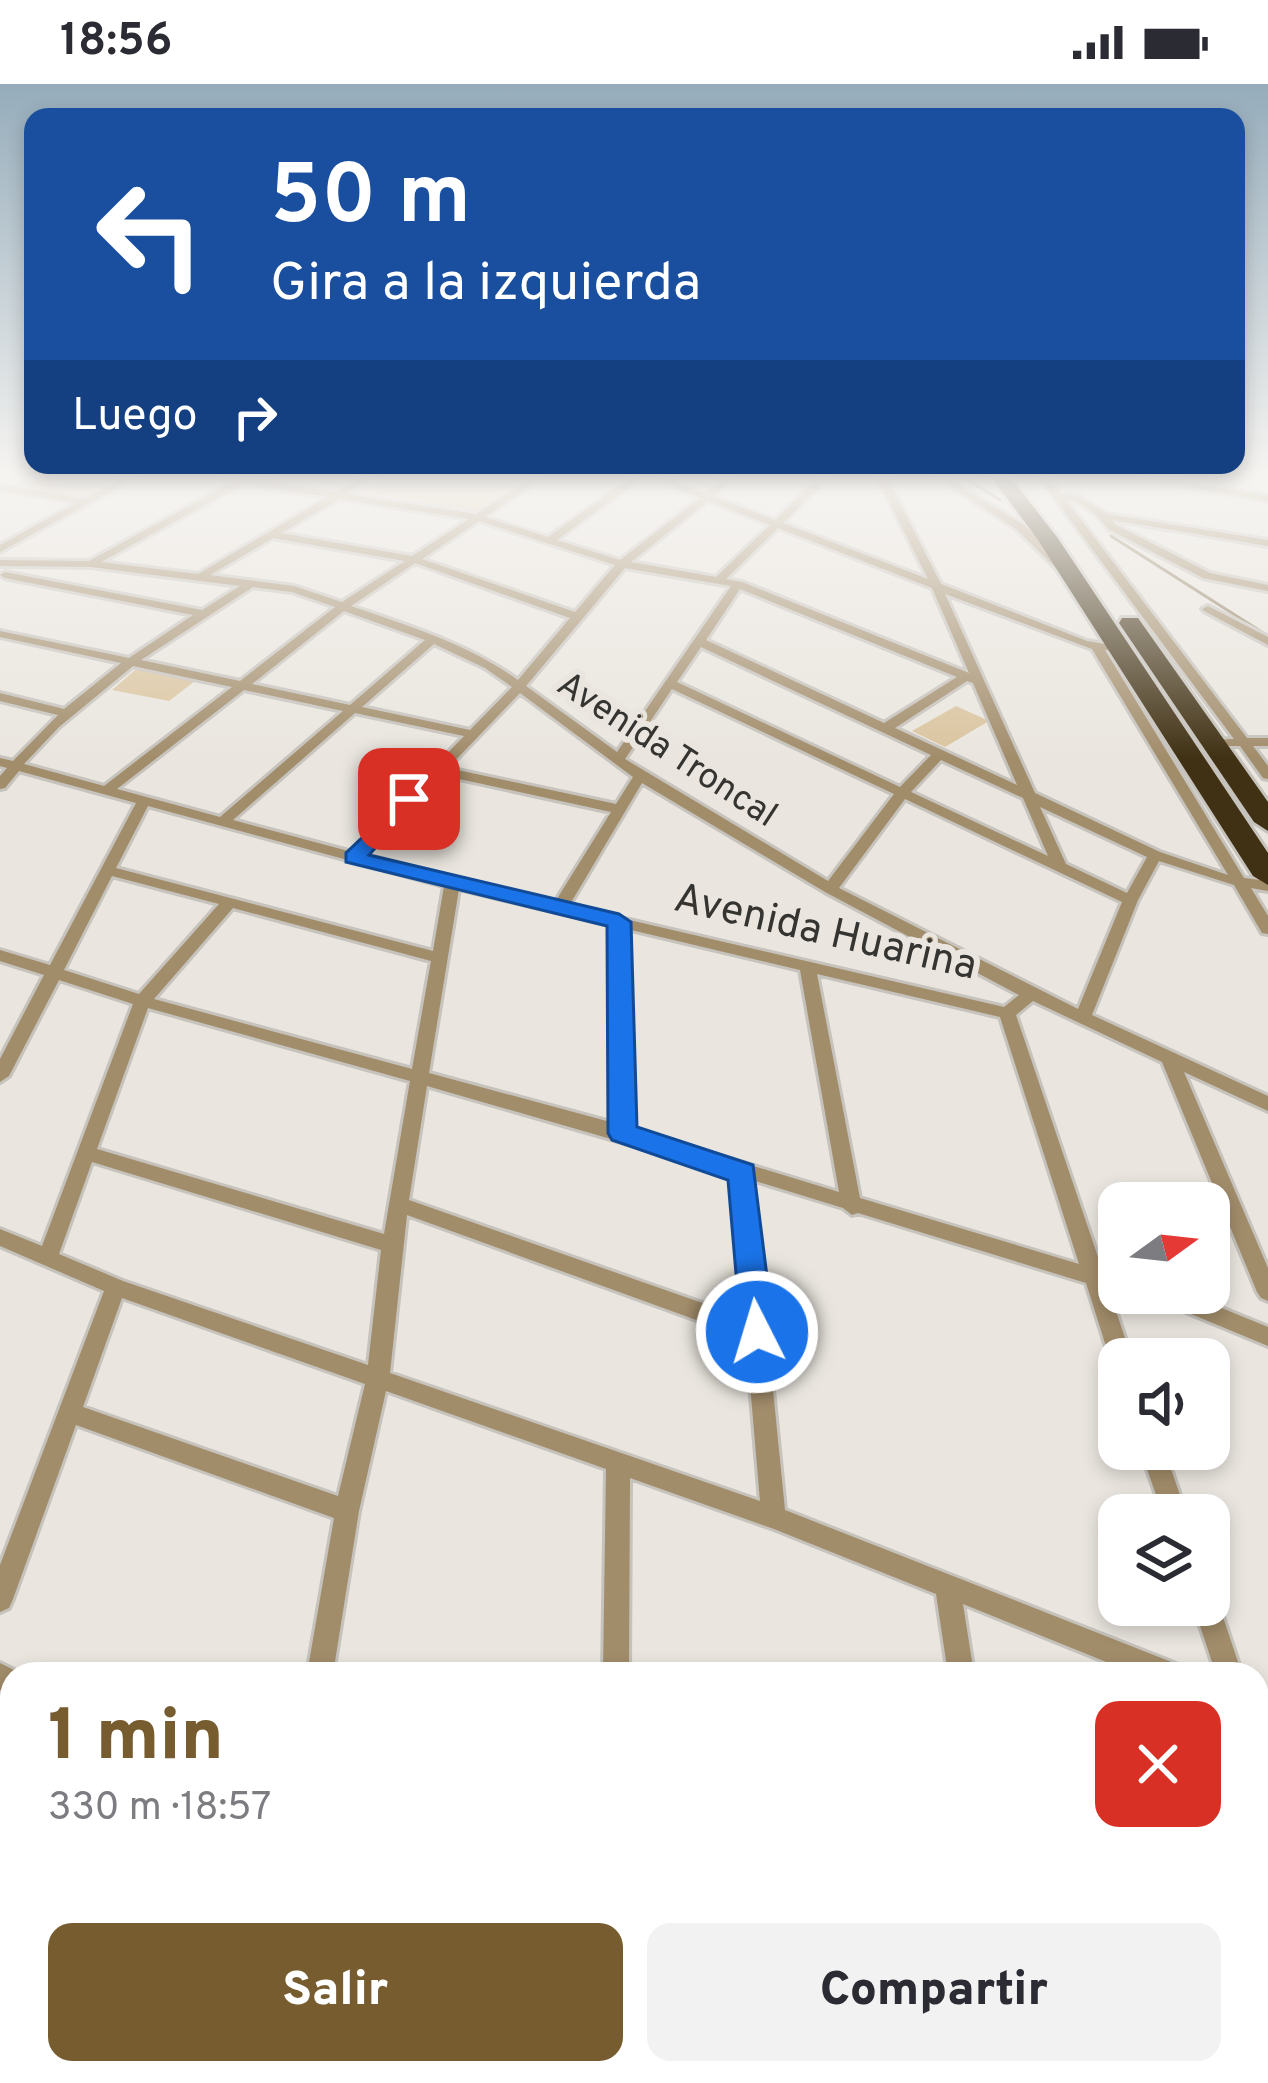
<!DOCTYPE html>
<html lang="es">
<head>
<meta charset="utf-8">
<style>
  body { margin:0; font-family:Overpass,sans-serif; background:#f2f2f3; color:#2b2b33; height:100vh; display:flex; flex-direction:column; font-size:45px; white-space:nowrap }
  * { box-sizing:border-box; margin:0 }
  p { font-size:39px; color:#7c7c81 }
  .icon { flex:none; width:66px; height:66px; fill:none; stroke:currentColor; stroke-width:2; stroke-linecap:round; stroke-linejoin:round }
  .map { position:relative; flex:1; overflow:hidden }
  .sheet { position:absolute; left:0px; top:1578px; width:1269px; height:423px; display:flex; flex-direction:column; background:#fff; border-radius:36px 36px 0 0; box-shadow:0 6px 18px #0003 }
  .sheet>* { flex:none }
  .hud { position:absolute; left:24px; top:24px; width:1221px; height:366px; border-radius:24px; box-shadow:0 6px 18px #0003; background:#1a4fa0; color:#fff; overflow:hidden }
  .needle { width:78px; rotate:75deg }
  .controls { position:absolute; left:1098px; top:1098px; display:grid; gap:24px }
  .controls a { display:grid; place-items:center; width:132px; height:132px; border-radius:24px; background:#fff; box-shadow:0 6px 18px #0003; font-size:60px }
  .pin { position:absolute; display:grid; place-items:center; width:102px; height:102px; color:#fff; margin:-51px; border-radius:24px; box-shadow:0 6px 18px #0006 }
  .me { position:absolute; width:132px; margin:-66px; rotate:355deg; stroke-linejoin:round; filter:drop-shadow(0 0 9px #0008) }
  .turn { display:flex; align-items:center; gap:42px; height:252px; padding:0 48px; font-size:54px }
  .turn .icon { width:156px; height:156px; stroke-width:2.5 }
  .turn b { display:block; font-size:84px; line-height:102px }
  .then { display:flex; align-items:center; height:114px; padding:0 48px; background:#0003; gap:24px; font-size:45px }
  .round { display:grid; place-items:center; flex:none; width:126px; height:126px; border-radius:24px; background:#f2f2f3 }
  .head { display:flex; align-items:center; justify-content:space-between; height:204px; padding:0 48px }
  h1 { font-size:72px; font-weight:800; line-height:90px; color:#765c2e }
  .primary-button { display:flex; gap:24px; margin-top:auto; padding:24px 48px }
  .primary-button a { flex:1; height:138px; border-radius:24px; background:#765c2e; color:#fff; font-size:48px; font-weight:800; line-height:138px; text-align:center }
  .primary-button a+a { background:#f2f2f3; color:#2b2b33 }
  .status { display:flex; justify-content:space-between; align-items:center; height:84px; padding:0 60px; background:#fff; direction:ltr }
  .status svg { height:33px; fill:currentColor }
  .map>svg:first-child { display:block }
  .green { fill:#dac49e }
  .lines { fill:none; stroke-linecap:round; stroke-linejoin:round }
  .stream { stroke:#918063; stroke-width:3 }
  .street-casing { stroke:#c6c2bc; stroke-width:6 }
  .highway-casing { stroke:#c6c2bc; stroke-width:6 }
  .street { fill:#a28d6b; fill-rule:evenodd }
  .highway { fill:#403114; fill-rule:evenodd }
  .route { fill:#1a73e8; stroke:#114b97; stroke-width:3 }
  .labels { text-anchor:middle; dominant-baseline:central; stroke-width:12; stroke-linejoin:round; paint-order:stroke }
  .far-street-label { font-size:36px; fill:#353431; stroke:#eae6df }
  .street-label { font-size:42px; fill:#353431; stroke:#eae6df }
</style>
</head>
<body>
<div class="status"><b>18:56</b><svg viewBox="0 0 49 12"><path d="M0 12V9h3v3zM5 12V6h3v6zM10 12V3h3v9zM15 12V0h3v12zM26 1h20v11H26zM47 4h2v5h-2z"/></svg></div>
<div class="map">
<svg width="1268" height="1999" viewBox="0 0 1268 1999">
  <rect width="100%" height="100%" fill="#eae6df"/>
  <g class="green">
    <path d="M 0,394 L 124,394 L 85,416 L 0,401 Z"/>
    <path d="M 379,394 L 526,394 L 480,428 L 359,407 Z"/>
    <path d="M 141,581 L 199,594 L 169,617 L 112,606 Z"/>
    <path d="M 956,622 L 989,637 L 945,663 L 912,647 Z"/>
  </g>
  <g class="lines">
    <g class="stream">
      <path d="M 965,394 L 1000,416"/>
      <path d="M 1111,452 L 1268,552"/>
    </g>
    <defs>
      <g id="street">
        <path d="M 123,394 L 135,394 L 0,468 L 0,461 L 76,419 L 0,406 L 0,400 L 84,415 Z"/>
        <path d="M 219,394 L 245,394 L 336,408 L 361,394 L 372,394 L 347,410 L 476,430 L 531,394 L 542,394 L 485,433 L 548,453 L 630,394 L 641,394 L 557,456 L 620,476 L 700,414 L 653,394 L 666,394 L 705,409 L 725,394 L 733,394 L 713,412 L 775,436 L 818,394 L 828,394 L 783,439 L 928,495 L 877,394 L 887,394 L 941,500 L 1087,557 L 1123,563 L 1123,567 L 1105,566 L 1244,794 L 1268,797 L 1268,807 L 1251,804 L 1268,832 L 1268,850 L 1262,849 L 1234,801 L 1159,777 L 1138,816 L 1092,931 L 1268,1012 L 1268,1027 L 1184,988 L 1268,1184 L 1268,1217 L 1261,1214 L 1257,1208 L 1162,978 L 1033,917 L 1016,931 L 1098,1173 L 1119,1182 L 1119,1200 L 1105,1194 L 1132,1275 L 1119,1275 L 1119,1284 L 1113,1282 L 1110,1275 L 1086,1199 L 858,1129 L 852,1131 L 843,1124 L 752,1096 L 785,1426 L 1169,1577 L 1178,1581 L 1182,1590 L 1136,1590 L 963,1520 L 974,1590 L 948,1590 L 936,1510 L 774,1445 L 630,1394 L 629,1590 L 603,1590 L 606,1385 L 386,1307 L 359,1427 L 333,1590 L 307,1590 L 334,1434 L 76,1341 L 13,1515 L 9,1524 L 0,1528 L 0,1481 L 104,1207 L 0,1162 L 0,1145 L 42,1162 L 133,920 L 59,896 L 9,992 L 0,998 L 0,975 L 44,891 L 0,877 L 0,866 L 50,881 L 136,719 L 19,687 L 5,704 L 0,705 L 0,692 L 7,684 L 0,682 L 0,674 L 13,677 L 58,631 L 0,617 L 0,609 L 64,625 L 121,579 L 0,553 L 0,547 L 129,574 L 193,531 L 5,494 L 0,491 L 5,488 L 202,526 L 240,502 L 91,483 L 0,482 L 0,476 L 89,477 L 232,398 ZM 243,400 L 328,413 L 198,490 L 101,478 ZM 339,415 L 469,435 L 412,472 L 281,449 ZM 708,417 L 770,441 L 716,493 L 631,478 ZM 479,437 L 615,481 L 575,528 L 422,475 ZM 778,444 L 932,504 L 969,589 L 742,498 L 726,495 ZM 273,454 L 405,477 L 342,518 L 294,502 L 210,491 ZM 415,479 L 570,534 L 518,596 C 468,560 409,542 351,522 ZM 625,484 L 731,502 L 617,668 L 526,602 ZM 253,503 L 292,508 L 335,523 L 240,597 L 141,576 ZM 740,505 L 957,593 L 884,639 L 706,556 ZM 945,510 L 1092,565 L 1228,791 L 1160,768 L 1035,709 ZM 344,527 L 425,556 L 350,621 L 252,600 ZM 434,560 L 485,584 L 512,603 L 470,646 L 362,623 ZM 701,563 L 931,671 L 900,703 L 677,598 ZM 133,582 L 232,603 L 104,702 L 24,680 L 59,643 ZM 967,597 L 973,599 L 1017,701 L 895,644 ZM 672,605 L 894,710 L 828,797 L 625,675 ZM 244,606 L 343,627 L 220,733 L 117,705 ZM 520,609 L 633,693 L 616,720 L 448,684 ZM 355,629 L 464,652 L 352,768 L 233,736 ZM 941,676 L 1023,714 L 1048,772 L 911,708 ZM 441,691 L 611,728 L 555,818 L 365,771 ZM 642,699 L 825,808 L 1019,911 L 1004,923 L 569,822 ZM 905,715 L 1122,818 L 1078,925 L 839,804 ZM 148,722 L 444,802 L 433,867 L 116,784 ZM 1040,723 L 1147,773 L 1127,809 L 1066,780 ZM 112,792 L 219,820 L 139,910 L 64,886 ZM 459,805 L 611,841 L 614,1039 L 429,989 ZM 233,824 L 431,877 L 412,985 L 154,915 ZM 627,845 L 800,886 L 839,1108 L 632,1045 ZM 817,890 L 1000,933 L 1079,1180 L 860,1114 ZM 148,924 L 410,997 L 384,1150 L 97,1065 ZM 427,1002 L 732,1090 L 745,1234 L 409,1116 ZM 92,1078 L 381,1166 L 368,1281 L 123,1197 L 59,1170 ZM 407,1131 L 746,1254 L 760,1417 L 390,1289 ZM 122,1214 L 365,1300 L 338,1412 L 83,1323 Z"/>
        <path d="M 937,394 L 948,394 L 1024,441 L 1074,490 L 1074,494 L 1066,494 L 1016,445 Z"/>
        <path d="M 1039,394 L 1049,394 L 1061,410 L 1079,412 L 1107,430 L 1268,456 L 1268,462 L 1112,436 L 1116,441 L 1210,489 L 1268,501 L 1268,507 L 1203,494 L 1108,445 C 1099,432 1082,417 1066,416 L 1247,654 L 1268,654 L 1268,662 L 1253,662 L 1268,682 L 1268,695 L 1263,694 L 1240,662 L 1209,662 L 1209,656 L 1234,655 Z"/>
        <path d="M 1136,394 L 1157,394 L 1268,411 L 1268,417 Z"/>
        <path d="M 1208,522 L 1268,553 L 1268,561 L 1204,527 L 1202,525 Z"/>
        <path d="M 1151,1209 L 1185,1209 L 1268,1243 L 1268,1262 L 1155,1215 Z"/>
        <path d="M 1140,1365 L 1164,1365 L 1187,1431 L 1163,1431 Z"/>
        <path d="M 1209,1509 L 1215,1512 L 1219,1521 L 1242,1590 L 1216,1590 L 1193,1521 L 1209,1521 Z"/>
        <path d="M 0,1579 L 22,1590 L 12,1590 L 12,1611 L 0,1606 Z"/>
        <path d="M 1257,1655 L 1268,1662 L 1268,1713 L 1257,1706 Z"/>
        <path d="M 12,1838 L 12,1868 L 0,1869 L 0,1839 Z"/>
        <path d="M 238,1989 L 270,1989 L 269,1999 L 237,1999 Z"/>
        <path d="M 753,1989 L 800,1989 L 804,1999 L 757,1999 Z"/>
        <path d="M 1008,1989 L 1040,1989 L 1042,1999 L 1010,1999 Z"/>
      </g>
      <g id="highway">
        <path d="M 992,394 L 1011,394 L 1057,453 L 1268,769 L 1268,801 L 1253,792 L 1038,456 Z"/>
        <path d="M 1122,534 L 1138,534 L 1268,718 L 1268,747 L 1254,738 L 1119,539 Z"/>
      </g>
    </defs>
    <use href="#street" class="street-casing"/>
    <use href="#highway" class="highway-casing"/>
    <use href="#street" class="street"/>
    <use href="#highway" class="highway"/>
  </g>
  <linearGradient id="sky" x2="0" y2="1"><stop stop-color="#95acbb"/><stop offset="0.58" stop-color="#f6f4f1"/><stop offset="1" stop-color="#f6f4f1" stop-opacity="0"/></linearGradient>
  <rect width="1268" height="674" fill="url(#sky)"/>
  <path class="route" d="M 409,709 L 419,715 L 369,771 L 619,830 L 631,838 L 637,1043 L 753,1081 L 774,1248 L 769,1258 L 746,1258 L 741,1248 L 728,1096 L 612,1056 L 608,1049 L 607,842 L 346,778 L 346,769 Z"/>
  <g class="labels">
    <g class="far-street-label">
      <text transform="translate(666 667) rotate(33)">Avenida Troncal</text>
    </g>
    <g class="street-label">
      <text transform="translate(825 850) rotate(13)">Avenida Huarina</text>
    </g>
  </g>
</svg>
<div class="controls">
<a><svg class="needle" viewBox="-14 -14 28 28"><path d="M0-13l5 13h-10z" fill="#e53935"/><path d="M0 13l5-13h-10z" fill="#7c7c81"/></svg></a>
<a><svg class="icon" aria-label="sound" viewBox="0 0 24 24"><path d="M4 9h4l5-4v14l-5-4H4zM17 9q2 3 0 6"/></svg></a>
<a><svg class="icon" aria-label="layers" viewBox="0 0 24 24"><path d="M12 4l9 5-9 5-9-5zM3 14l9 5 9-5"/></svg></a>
</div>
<div class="pin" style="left:409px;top:715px;background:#d93025"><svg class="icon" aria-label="arrive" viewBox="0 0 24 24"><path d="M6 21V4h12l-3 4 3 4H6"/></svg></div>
<svg class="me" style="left:757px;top:1248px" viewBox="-20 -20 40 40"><circle r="17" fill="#1a73e8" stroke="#fff" stroke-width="3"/><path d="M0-11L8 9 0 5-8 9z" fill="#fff"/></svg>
<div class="hud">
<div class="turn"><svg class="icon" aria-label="left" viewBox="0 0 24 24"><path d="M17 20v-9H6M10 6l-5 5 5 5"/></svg><div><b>50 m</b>Gira a la izquierda</div></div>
<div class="then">Luego<svg class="icon" aria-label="right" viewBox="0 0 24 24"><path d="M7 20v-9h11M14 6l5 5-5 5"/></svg></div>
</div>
<section class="sheet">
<div class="head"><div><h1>1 min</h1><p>330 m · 18:57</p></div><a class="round" style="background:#d93025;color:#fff"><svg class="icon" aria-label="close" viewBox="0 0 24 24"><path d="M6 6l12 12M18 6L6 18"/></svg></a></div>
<div class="primary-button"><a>Salir</a><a>Compartir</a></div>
</section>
</div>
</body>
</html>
